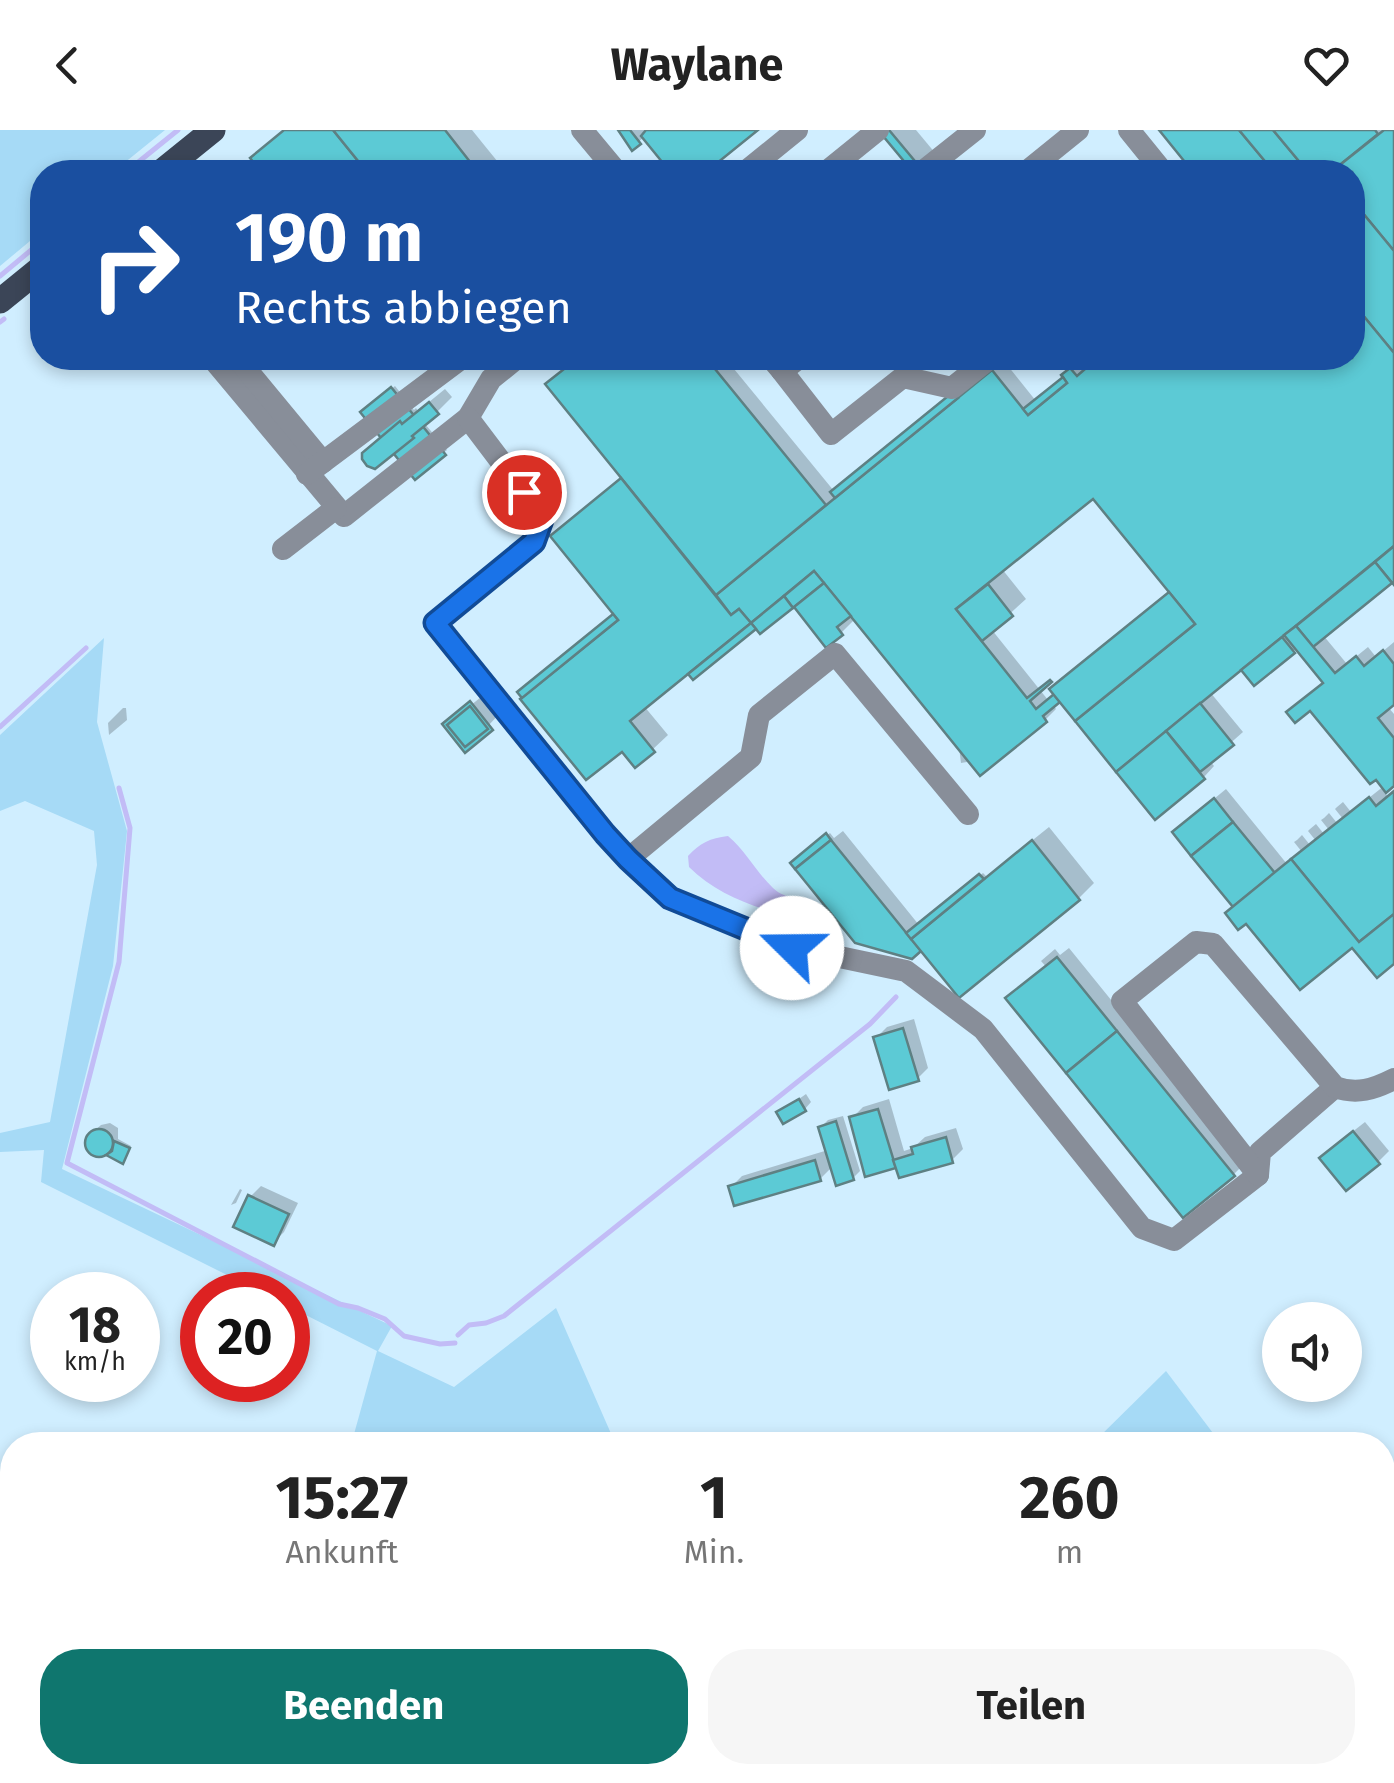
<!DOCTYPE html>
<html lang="de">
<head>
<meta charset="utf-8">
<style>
  body { margin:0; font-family:"Fira Sans",sans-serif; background:#f6f6f6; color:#222; height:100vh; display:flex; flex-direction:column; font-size:38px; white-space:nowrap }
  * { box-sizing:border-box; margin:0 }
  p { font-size:32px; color:#767676 }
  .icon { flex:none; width:55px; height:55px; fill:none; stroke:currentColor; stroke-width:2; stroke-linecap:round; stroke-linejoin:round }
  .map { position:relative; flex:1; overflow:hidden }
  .details { position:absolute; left:0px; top:1302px; width:1395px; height:352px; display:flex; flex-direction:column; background:#fff; border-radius:40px 40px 0 0; box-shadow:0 5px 15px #0003 }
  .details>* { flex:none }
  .banner { position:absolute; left:30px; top:30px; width:1335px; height:210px; border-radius:40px; box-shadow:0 5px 15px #0003; background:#1a4fa0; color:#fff; overflow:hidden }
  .fabs { position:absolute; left:1262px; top:1172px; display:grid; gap:20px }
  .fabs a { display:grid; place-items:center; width:100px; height:100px; border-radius:50%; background:#fff; box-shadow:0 5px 15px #0003; font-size:50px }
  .speed { position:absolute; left:30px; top:1142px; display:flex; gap:20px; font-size:50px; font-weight:700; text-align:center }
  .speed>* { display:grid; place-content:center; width:130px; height:130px; border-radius:50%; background:#fff; box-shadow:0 5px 15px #0003; line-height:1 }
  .speed small { font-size:25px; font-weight:400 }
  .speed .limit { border:15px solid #d22; background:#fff; color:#111 }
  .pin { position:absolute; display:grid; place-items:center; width:85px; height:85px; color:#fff; margin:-42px; border:5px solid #fff; border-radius:50%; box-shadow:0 2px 10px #0007 }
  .me { position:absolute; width:110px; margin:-55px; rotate:292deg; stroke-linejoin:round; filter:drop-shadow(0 0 8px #0008) }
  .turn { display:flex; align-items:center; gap:35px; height:210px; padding:0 40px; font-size:45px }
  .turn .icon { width:130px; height:130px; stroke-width:2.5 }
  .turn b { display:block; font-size:70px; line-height:85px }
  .eta { display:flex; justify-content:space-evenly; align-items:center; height:170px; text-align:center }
  .eta b { font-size:60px; font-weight:700; line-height:70px }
  .cta { display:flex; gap:20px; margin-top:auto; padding:20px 40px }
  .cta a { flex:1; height:115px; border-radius:40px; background:#0f766e; color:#fff; font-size:40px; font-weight:700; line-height:115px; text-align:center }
  .cta a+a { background:#f6f6f6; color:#222 }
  header { display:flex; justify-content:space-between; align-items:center; height:130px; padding:0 40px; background:#fff; font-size:45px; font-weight:700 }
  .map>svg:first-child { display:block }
  .green { fill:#a6daf6 }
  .water { fill:#c2bcf6 }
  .shadow { fill:#0003; fill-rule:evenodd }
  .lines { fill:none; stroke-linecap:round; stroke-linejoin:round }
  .stream { stroke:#c2bcf6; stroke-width:5 }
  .building { fill:#5ccad5; stroke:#5e8083; stroke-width:2.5 }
  .minor { stroke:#888e99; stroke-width:22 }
  .major { stroke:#3b4557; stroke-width:25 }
  .rail-casing { stroke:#4d5e67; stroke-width:9 }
  .rail { stroke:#d0eeff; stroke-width:5; stroke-dasharray:15; stroke-linecap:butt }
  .route-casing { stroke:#114b97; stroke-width:25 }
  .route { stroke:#1a73e8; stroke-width:18 }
</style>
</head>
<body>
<header><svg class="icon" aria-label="back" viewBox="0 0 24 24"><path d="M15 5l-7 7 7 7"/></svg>Waylane<svg class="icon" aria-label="heart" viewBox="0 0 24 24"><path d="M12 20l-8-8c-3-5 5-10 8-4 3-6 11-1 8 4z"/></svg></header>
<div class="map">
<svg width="1394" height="1653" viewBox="0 0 1394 1653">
  <rect width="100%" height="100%" fill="#d0eeff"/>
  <g class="green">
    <path d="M 0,0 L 165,0 L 113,42 L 42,42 L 42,101 L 0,136 Z"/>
    <path d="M 104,508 L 97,592 L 127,701 L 113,836 L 62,1039 L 392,1196 L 378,1221 L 454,1257 L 556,1178 L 616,1315 L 351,1315 L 377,1221 L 288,1176 L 288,1165 L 267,1165 L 41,1052 L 44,1020 L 0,1022 L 0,1003 L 50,992 L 97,735 L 94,701 L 25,671 L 0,681 L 0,605 Z"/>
    <path d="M 1166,1241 L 1222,1315 L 1091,1315 Z"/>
    <path d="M 1394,1515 L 1394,1653 L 1331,1653 L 1336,1643 L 1382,1642 L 1383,1540 Z"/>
    <path d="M 742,1642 L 1225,1642 L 1225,1643 L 1220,1653 L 740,1653 Z"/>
    <path d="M 46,1643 L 46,1642 L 383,1643 L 363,1653 L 46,1653 Z"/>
    <path d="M 412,1643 L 481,1643 L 497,1653 L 392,1653 Z"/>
    <path d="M 500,1643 L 726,1643 L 724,1653 L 515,1653 Z"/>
  </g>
  <path class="water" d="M 728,706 C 746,721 756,742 773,758 C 785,770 806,768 817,779 L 816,785 L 802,791 C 762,779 720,768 689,737 L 688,726 C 700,713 710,708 728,706 Z"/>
  <g class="shadow">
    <path d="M 285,0 L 472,0 L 506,42 L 264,42 L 253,29 Z"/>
    <path d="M 620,0 L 754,0 L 702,42 L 683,42 L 673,30 L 645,6 L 633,17 Z"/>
    <path d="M 881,0 L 916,0 L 951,42 L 916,42 Z"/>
    <path d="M 1162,0 L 1394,0 L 1394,451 L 1392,449 L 1323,505 L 1347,534 L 1368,517 L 1376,527 L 1394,512 L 1394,572 L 1388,577 L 1394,584 L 1394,653 L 1384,661 L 1388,667 L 1394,662 L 1394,831 L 1353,814 L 1235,776 L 1186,692 L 1226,659 L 1287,734 L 1302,722 L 1294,712 L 1297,710 L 1302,705 L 1310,715 L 1316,711 L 1308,701 L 1310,699 L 1316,694 L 1324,704 L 1329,700 L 1321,690 L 1324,688 L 1329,683 L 1337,693 L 1343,689 L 1335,679 L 1337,677 L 1343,672 L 1351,682 L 1384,656 L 1325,552 L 1297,517 L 1293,522 L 1242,537 L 1210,562 L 1243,602 L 1210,631 L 1214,636 L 1204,647 L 1155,686 L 1060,568 L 1053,575 L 1056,579 L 1045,590 L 967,632 L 961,633 L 959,617 L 856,488 L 841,503 L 794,474 L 698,533 L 644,576 L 668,605 L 636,635 L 622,618 L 520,562 L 616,484 L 553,406 L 623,347 L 559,244 L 579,228 L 725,228 L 834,361 L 957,262 L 961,266 L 1004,231 L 1036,271 L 1074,236 L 1067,228 L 1352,228 L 1352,42 L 1196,42 ZM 1094,365 L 1171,461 L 1048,570 L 992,500 L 1026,469 L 1002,439 Z"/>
    <path d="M 395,256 L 414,280 L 416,278 L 418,281 L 445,259 L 452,267 L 425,294 L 447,320 L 415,346 L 392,301 L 363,282 Z"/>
    <path d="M 486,563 L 501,582 L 487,597 L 465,580 Z"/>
    <path d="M 123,578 L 126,578 L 127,590 L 109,605 L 108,593 Z"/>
    <path d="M 1049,697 L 1094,753 L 1079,768 L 959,865 L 921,818 L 793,733 L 830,703 L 834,708 L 843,701 L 919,795 L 983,743 L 987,747 Z"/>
    <path d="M 1069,818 L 1244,1034 L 1233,1045 L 1041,831 L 1055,819 L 1060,825 Z"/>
    <path d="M 914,889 L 928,938 L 917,949 L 876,908 L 887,897 Z"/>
    <path d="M 806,964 L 811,972 L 805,979 L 784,991 L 779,983 Z"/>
    <path d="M 889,969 L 904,1021 L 913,1018 L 925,1007 L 956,998 L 963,1019 L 952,1030 L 897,1035 L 852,988 L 863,977 Z"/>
    <path d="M 843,986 L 860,1041 L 853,1048 L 833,1036 L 820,1049 L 731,1057 L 742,1046 L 828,1020 L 821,997 L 828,990 Z"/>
    <path d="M 1365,992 L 1389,1021 L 1378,1032 L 1333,1017 Z"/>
    <path d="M 110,993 L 118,998 L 118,1009 L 131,1016 L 125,1028 L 114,1022 L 114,1014 L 105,1023 L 97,1024 L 90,1019 L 88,1010 L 93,1002 L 101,995 Z"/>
    <path d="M 261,1056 L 298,1073 L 284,1102 L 273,1113 L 250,1067 Z"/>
    <path d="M 240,1059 L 242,1060 L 236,1073 L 231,1075 Z"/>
  </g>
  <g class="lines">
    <g class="stream">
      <path d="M 126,42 L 178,0"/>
      <path d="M 0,146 L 42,111"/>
      <path d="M 0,192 L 4,189"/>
      <path d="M 0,597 L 86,518"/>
      <path d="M 119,658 L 130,698 L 119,832 L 67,1033 L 339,1174 L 358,1178 L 385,1189 L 404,1206 L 440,1214 L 455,1213"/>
      <path d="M 458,1205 L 469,1195 L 486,1193 L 504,1186 L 870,894 L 896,867"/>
      <path d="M 489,1642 L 506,1653"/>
      <path d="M 379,1653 L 400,1642"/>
    </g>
  </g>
  <g class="building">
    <path d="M 284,0 L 333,0 L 367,42 L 261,42 L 250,28 Z"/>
    <path d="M 333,0 L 445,0 L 478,42 L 367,42 Z"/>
    <path d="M 618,0 L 630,0 L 641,14 L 632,21 Z"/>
    <path d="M 646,0 L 758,0 L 706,42 L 680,42 L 672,33 L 667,38 L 641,6 Z"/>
    <path d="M 878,0 L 889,0 L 924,42 L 913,42 Z"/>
    <path d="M 1159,0 L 1239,0 L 1274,42 L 1193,42 Z"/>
    <path d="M 1239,0 L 1273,0 L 1308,42 L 1274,42 Z"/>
    <path d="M 1273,0 L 1375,0 L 1378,4 L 1331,42 L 1308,42 Z"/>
    <path d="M 1384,0 L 1394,0 L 1394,121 L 1352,70 L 1352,42 L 1331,42 Z"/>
    <path d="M 1352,70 L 1394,121 L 1394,223 L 1352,172 Z"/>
    <path d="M 1352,172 L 1394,223 L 1394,416 L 1116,642 L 1075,591 L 1195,494 L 1093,369 L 956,479 L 1027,568 L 1050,550 L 1052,552 L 1030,571 L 1036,579 L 1054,564 L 1060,572 L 1043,586 L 1047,592 L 980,646 L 814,441 L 751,493 L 739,479 L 731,485 L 716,465 L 992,240 L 1028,285 L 1067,253 L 1061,245 L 1070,238 L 1077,246 L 1085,239 L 1079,231 L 1083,228 L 1091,228 L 1094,232 L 1099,228 L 1352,228 Z"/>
    <path d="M 578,228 L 706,228 L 826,375 L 716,465 L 545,254 Z"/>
    <path d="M 1063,247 L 1067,253 L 1028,285 L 1023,279 Z"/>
    <path d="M 391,257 L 446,325 L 415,350 L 360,282 Z"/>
    <path d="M 953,262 L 958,268 L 835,368 L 830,362 Z"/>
    <path d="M 429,272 L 439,284 L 412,306 L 414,308 L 375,339 L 367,336 L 362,329 L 362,323 L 400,291 L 402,294 Z"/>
    <path d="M 621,348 L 731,485 L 739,479 L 751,493 L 630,591 L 655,622 L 635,638 L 622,622 L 586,650 L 520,569 L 618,490 L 550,406 Z"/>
    <path d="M 1394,416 L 1394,455 L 1375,432 Z"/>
    <path d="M 1375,432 L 1392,453 L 1313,517 L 1296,496 Z"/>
    <path d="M 814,441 L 824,453 L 793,478 L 784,466 Z"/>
    <path d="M 824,453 L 851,486 L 837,497 L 843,505 L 826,518 L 794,477 Z"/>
    <path d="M 988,454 L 1013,486 L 982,511 L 956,479 Z"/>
    <path d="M 1169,462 L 1195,494 L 1075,591 L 1049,559 Z"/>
    <path d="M 784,466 L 793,478 L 760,504 L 751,493 Z"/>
    <path d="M 613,484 L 618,490 L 522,568 L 517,562 Z"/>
    <path d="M 751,493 L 756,499 L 693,550 L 688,544 Z"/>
    <path d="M 1296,496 L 1335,543 L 1356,526 L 1364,536 L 1383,520 L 1394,534 L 1394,575 L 1378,588 L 1394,608 L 1394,656 L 1386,663 L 1376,650 L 1370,654 L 1310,581 L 1295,593 L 1286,582 L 1323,553 L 1284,505 Z"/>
    <path d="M 1282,507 L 1295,523 L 1254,556 L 1241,540 Z"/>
    <path d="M 470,571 L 493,600 L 465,623 L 442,594 Z"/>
    <path d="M 1200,573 L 1234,615 L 1200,642 L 1166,601 Z"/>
    <path d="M 470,576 L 488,599 L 465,617 L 447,595 Z"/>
    <path d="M 1166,601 L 1205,649 L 1155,690 L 1116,642 Z"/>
    <path d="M 1394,661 L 1394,784 L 1359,812 L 1291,729 L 1369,667 L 1376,676 Z"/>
    <path d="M 1214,668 L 1233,692 L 1191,726 L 1172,702 Z"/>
    <path d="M 1233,692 L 1275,743 L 1233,777 L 1191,726 Z"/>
    <path d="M 826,703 L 831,710 L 795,739 L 790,733 Z"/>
    <path d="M 831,710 L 921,821 L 912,829 L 855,813 L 795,739 Z"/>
    <path d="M 1032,710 L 1080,770 L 959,868 L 911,809 Z"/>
    <path d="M 1291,729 L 1359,812 L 1394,784 L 1394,834 L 1377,848 L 1352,818 L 1300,860 L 1246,794 L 1238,800 L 1225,783 Z"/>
    <path d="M 979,744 L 984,749 L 911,809 L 906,803 Z"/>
    <path d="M 1057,827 L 1117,901 L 1066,943 L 1005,868 Z"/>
    <path d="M 903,898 L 919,951 L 889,960 L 873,907 Z"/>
    <path d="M 1117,901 L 1235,1046 L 1183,1088 L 1066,943 Z"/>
    <path d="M 799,969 L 806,981 L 783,994 L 776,982 Z"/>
    <path d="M 878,979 L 896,1038 L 865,1047 L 849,987 Z"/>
    <path d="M 836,991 L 854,1050 L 836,1056 L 818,997 Z"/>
    <circle cx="99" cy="1013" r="14"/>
    <path d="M 1353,1001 L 1380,1034 L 1346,1061 L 1319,1028 Z"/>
    <path d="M 946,1007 L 953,1033 L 899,1048 L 893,1030 L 913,1024 L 911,1017 Z"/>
    <path d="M 114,1011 L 130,1018 L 123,1034 L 106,1025 L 112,1021 Z"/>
    <path d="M 815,1030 L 821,1051 L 734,1076 L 728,1056 Z"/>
    <path d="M 248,1065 L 289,1084 L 274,1116 L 233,1097 Z"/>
  </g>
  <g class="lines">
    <g class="minor">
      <path d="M 582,0 L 617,42"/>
      <path d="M 1129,0 L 1163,42"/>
      <path d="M 745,42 L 797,0"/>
      <path d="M 826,42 L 878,0"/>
      <path d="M 922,42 L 975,0"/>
      <path d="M 1026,42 L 1078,0"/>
      <path d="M 212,228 L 344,386 L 468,288 L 491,249 L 517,228"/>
      <path d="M 237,228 L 323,332"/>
      <path d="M 771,228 L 782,241 L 799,228"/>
      <path d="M 782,241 L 831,304 L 903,247 L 952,258 L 990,228"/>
      <path d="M 468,288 L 543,387 L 534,412 L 435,493 L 605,704 L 628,729 L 670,769 L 792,817 L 906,841 L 926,856 L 983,899 L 1142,1098 L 1174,1110 L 1258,1045 L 1260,1022 L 1335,957"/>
      <path d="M 307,344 L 462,228"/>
      <path d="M 283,419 L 336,378"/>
      <path d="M 628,729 L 751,627 L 759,585 L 835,524 L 968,684"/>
      <path d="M 1258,1045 L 1122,871 L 1196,812 L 1213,814 L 1335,957 C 1357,965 1374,959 1394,949"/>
      <path d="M 0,1628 L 12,1634"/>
      <path d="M 24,1642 L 35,1653"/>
    </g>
    <g class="major">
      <path d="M 161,42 L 213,0"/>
      <path d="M 0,171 L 42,137"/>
    </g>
    <defs>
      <g id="rail">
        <path d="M 1382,1406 L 1394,1384"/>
        <path d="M 1382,1430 L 1394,1408"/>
        <path d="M 1382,1483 L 1394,1460"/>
        <path d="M 1261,1653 L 1266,1642"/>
        <path d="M 1287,1653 L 1292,1642"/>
      </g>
    </defs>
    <use href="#rail" class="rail-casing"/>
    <use href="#rail" class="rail"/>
  </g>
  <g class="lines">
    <defs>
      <path id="route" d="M 524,362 L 543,387 L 534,412 L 435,493 L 605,704 L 628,729 L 670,768 L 792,818"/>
    </defs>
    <use href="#route" class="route-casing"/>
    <use href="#route" class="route"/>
  </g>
</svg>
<div class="fabs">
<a><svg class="icon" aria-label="sound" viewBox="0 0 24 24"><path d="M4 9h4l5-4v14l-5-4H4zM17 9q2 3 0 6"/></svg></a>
</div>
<div class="speed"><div>18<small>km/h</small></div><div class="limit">20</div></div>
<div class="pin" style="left:524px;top:362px;background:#d93025"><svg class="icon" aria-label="arrive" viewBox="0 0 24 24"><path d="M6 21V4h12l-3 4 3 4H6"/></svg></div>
<svg class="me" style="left:792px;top:818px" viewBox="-20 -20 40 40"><circle r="19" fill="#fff"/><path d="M0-13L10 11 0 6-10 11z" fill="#1a73e8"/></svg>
<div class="banner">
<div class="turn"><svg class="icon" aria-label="right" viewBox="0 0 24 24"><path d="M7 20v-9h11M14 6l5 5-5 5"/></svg><div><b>190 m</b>Rechts abbiegen</div></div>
</div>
<section class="details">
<div class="eta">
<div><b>15:27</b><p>Ankunft</p></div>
<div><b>1</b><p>Min.</p></div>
<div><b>260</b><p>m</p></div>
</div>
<div class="cta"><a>Beenden</a><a>Teilen</a></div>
</section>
</div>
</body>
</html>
